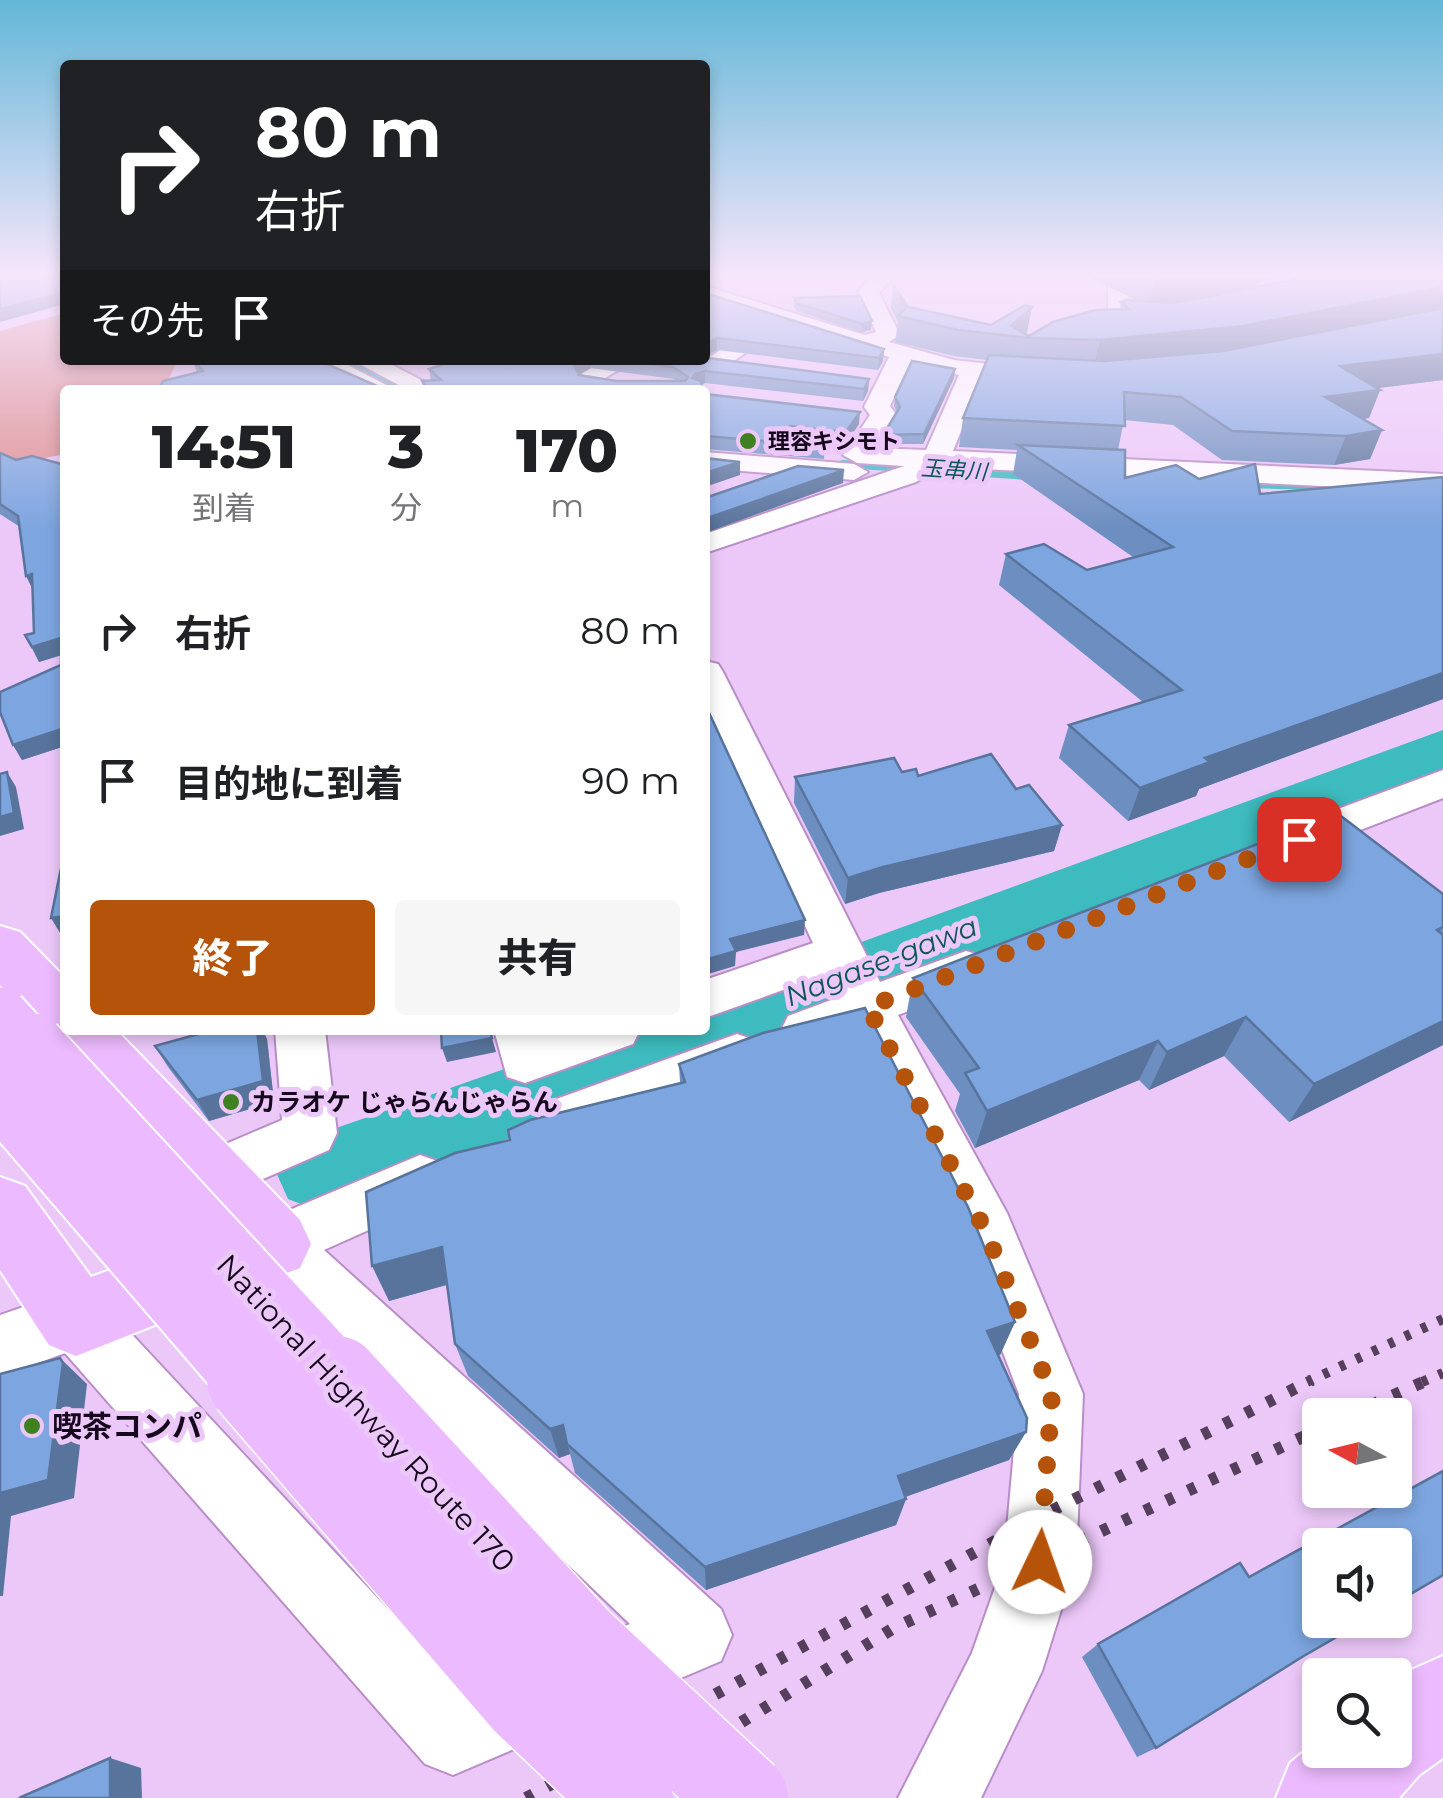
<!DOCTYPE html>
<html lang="ja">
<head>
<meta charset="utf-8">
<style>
  body { margin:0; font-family:Montserrat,"Noto Sans JP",sans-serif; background:#f6f6f6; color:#202124; height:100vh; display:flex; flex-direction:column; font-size:38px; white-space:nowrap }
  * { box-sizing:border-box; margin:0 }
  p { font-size:32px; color:#757577 }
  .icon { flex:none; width:55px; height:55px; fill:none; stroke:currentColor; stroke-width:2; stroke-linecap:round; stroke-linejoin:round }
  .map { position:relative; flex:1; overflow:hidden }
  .drawer { position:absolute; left:60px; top:385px; width:650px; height:650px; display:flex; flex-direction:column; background:#fff; border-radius:10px; box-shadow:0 5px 15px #0003 }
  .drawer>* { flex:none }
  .guide { position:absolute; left:60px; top:60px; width:650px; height:305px; border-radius:10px; box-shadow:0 5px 15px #0003; background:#202124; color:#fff; overflow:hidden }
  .needle { width:65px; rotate:277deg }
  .tools { position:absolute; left:1302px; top:1398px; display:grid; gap:20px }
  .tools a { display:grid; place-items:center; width:110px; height:110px; border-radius:10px; background:#fff; box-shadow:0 5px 15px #0003; font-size:50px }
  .pin { position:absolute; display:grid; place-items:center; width:85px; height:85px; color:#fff; margin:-42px; border-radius:20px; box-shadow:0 5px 15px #0006 }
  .me { position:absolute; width:110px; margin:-55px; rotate:3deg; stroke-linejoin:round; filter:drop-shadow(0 0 8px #0008) }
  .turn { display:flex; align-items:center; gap:35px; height:210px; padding:0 30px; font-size:45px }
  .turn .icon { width:130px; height:130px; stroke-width:2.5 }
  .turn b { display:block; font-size:70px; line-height:85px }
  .then { display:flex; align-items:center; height:95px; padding:0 30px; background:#0003; gap:20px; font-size:38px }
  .eta { display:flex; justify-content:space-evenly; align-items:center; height:170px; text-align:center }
  .eta b { font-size:60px; font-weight:800; line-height:70px }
  .primary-button { display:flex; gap:20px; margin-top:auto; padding:20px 30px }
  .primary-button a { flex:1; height:115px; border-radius:10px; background:#b45309; color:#fff; font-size:40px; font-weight:800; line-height:115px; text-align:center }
  .primary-button a+a { background:#f6f6f6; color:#202124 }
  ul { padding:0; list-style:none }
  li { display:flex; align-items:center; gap:30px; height:150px; padding:0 30px }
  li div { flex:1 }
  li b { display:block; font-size:38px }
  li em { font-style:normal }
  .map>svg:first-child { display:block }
  .green { fill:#dd8c8f }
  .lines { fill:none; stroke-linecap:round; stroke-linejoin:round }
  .stream-far1 { stroke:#3dbbbe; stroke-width:6 }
  .stream { stroke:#3dbbbe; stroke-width:8 }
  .river { fill:#3dbbbe; fill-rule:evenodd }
  .minor-casing { stroke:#b98dc7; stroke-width:4 }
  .trunk-casing { stroke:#fff; stroke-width:4 }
  .minor { fill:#fff; fill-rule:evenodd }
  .trunk { fill:#ecbafe; fill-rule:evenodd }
  .rail-far1 { stroke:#553f5c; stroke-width:10; stroke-dasharray:6 12; stroke-linecap:butt }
  .rail { stroke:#553f5c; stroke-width:12; stroke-dasharray:8 16; stroke-linecap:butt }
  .trunk-bridge-far2-casing { stroke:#fff; stroke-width:59; stroke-linecap:butt }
  .trunk-bridge-far1-casing { stroke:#fff; stroke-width:74; stroke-linecap:butt }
  .trunk-bridge-casing { stroke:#fff; stroke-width:91; stroke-linecap:butt }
  .trunk-bridge-far2 { stroke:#ecbafe; stroke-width:55 }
  .trunk-bridge-far1 { stroke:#ecbafe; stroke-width:70 }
  .trunk-bridge { stroke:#ecbafe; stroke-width:88 }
  .wall { fill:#6c8ec0; fill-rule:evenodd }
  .shaded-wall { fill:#58749c }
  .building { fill:#7da5df; stroke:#58749c; stroke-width:2.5 }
  .route { stroke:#b45309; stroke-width:18; stroke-dasharray:0 32.4 }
  .poi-dot { fill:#3f8020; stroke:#ecc8f9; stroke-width:4 }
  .labels { text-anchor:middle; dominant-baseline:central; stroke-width:10; stroke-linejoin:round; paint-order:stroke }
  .far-poi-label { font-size:22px; font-weight:bold; fill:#17071c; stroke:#ecc8f9; text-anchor:start }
  .far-water-label { font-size:22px; font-style:italic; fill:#0d5657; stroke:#ecc8f9 }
  .poi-label { font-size:25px; font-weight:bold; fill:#17071c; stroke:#ecc8f9; text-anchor:start }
  .water-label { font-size:28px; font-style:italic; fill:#0d5657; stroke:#ecc8f9 }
  .near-street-label { font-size:30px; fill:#17071c; stroke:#ecc8f9 }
  .near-poi-label { font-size:30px; font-weight:bold; fill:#17071c; stroke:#ecc8f9; text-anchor:start }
</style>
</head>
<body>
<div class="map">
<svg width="1443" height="1798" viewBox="0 0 1443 1798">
  <rect width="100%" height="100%" fill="#ecc8f9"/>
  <path class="green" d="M 65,313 L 65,360 L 178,360 L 163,390 L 65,390 L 65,454 L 0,467 L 0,331 Z"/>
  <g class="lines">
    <path class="stream-far1" d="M 343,360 L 409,390"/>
    <g class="stream">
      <path d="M 843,464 L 1029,476"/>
      <path d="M 1247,484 L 1349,487"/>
    </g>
    <path class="river" d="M 1443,730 L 1443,771 L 846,1010 L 350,1199 L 319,1211 L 288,1199 L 276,1172 L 288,1145 L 615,1030 L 705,1030 L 705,999 Z"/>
    <defs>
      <g id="minor">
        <path d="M 871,277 L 893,277 L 879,293 L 900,335 L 889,342 L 954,360 L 1041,370 L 1053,377 L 1041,384 L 982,379 L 953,451 L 1443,474 L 1443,492 L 941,467 L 916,482 L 705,553 L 705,534 L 904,466 L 857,463 L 843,455 L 870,415 L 864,407 L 889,357 L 788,324 L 691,390 L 662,390 L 768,317 L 705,299 L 705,286 L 865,335 L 876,332 L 858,292 ZM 910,363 L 959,375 L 926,450 L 875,448 L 896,414 L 890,406 Z"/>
        <path d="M 1108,277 L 1128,277 L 1127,320 L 1111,320 L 1108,315 Z"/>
        <path d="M 306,360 L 338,360 L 396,390 L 364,390 Z"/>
        <path d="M 352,360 L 383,360 L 440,390 L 408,390 Z"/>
        <path d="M 605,360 L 635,360 L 585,390 L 555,390 Z"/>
        <path d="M 705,452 L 854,464 L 868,472 L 854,480 L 705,468 Z"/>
        <path d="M 705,661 L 718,664 L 723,672 L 880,982 L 966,951 L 983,956 L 990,969 L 983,982 L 898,1015 L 1007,1213 L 1083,1394 L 1076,1562 L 1042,1671 L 981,1798 L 898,1798 L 972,1653 L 1004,1562 L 1019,1394 L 960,1241 L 856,1032 L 806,1050 L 788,1044 L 781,1030 L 788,1016 L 839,997 L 828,974 L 705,1018 L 705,980 L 813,943 L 705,711 Z"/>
        <path d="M 1443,770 L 1443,798 L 1291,857 L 1276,852 L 1270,842 L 1276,832 Z"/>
        <path d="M 275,1030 L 325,1030 L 337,1133 L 329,1150 L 213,1201 L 193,1194 L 185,1176 L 193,1158 L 282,1120 Z"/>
        <path d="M 494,1030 L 544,1030 L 545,1034 L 640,1030 L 633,1044 L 525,1083 L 507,1077 Z"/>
        <path d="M 737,1034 L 755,1040 L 763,1055 L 755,1070 L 567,1141 L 548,1134 L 540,1118 L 548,1102 Z"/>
        <path d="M 420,1155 L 440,1162 L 448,1180 L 440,1198 L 324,1250 L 721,1609 L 732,1635 L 721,1661 L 453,1775 L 425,1764 L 65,1353 L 0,1377 L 0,1315 L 76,1289 L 98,1298 L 465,1692 L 630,1624 L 254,1263 L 246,1244 L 254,1225 Z"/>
      </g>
      <g id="trunk">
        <path d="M 0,926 L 20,932 L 65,978 L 65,1030 L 116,1030 L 300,1220 L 311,1244 L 300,1268 L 76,1356 L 49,1345 L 0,1270 L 0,1177 L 25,1186 L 91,1277 L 217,1231 L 0,985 Z"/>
        <path d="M 1443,1656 L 1443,1758 L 1419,1775 L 1399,1798 L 1276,1798 L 1290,1763 L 1320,1738 L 1320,1750 L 1395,1750 L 1395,1677 Z"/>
      </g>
    </defs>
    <use href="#minor" class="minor-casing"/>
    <use href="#trunk" class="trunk-casing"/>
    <use href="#minor" class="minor"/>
    <use href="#trunk" class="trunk"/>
    <g class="rail-far1">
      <path d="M 1307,1382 L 1443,1319"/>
      <path d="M 1422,1382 L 1443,1373"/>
    </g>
    <g class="rail">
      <path d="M 1349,1415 L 1428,1380"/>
      <path d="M 526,1798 L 1043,1515 L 1312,1380"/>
      <path d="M 619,1798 L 892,1629 L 1320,1429"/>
    </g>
    <defs>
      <path id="trunk-bridge-far2" d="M 0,1015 L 33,1051"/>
      <g id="trunk-bridge-far1">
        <path d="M 30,1048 L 338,1382"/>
        <path d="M 0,1088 L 253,1382"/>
      </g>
      <g id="trunk-bridge">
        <path d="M 251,1380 L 526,1700 L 629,1798"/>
        <path d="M 336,1380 L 579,1644 L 744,1798"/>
      </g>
    </defs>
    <use href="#trunk-bridge-far2" class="trunk-bridge-far2-casing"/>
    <use href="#trunk-bridge-far1" class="trunk-bridge-far1-casing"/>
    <use href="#trunk-bridge" class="trunk-bridge-casing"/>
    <use href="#trunk-bridge-far2" class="trunk-bridge-far2"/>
    <use href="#trunk-bridge-far1" class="trunk-bridge-far1"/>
    <use href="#trunk-bridge" class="trunk-bridge"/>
  </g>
  <g class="wall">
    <path d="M 1089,277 L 1283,277 L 1258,282 L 1256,287 L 1443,277 L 1443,380 L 1377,388 L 1380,390 L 1369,418 L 1363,419 L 1382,430 L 1370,459 L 1334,465 L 1222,460 L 1173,425 L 1124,420 L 1118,450 L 1125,478 L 1199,479 L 1260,494 L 1443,477 L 1443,699 L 1199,789 L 1196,796 L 1128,821 L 1059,758 L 1069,725 L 1143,702 L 999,585 L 1006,554 L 1087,570 L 1133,557 L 1013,474 L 1017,450 L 959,447 L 963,418 L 987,360 L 954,356 L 895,342 L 898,322 L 891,308 L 893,284 L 908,307 L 991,325 L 1032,307 L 1027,332 L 1026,334 L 1029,336 L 1120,309 L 1121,302 L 1138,301 Z"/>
    <path d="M 705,293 L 884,349 L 883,361 L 878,370 L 717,350 L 707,356 L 708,358 L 869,379 L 868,391 L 863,401 L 705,383 L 702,384 L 703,390 L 424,390 L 422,381 L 431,381 L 429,369 L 456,360 L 705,360 ZM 590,368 L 674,379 L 677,381 L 616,381 L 579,375 Z"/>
    <path d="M 860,296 L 871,330 L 861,332 L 796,311 L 794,306 L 794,298 Z"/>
    <path d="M 192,360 L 318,360 L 197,372 Z"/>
    <path d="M 954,378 L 923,444 L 882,444 L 883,435 L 897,412 L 894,406 L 895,397 Z"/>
    <path d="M 705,394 L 859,424 L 845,445 L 818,442 L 825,446 L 824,459 L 705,449 Z"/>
    <path d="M 0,453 L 16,460 L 65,465 L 65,746 L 22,760 L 13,745 L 61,665 L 61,655 L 39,662 L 25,635 L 34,633 L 33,589 L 20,527 L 0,514 Z"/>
    <path d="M 902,772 L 1062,825 L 1054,851 L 879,893 L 845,904 L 794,803 L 795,777 Z"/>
    <path d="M 1443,894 L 1443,1045 L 1289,1122 L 1224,1056 L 1149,1090 L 1139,1080 L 975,1148 L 955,1111 L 960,1094 L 906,1017 L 913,978 Z"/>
    <path d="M 213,1030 L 262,1030 L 267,1039 L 274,1102 L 209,1121 L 168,1067 L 155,1046 Z"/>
    <path d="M 679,1064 L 1015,1322 L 1000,1355 L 998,1355 L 1026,1432 L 1009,1460 L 905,1497 L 906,1499 L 896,1525 L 706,1590 L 575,1473 L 570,1454 L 559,1458 L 468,1376 L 455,1344 L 447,1285 L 389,1301 L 510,1140 L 680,1083 Z"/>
    <path d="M 1249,1577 L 1302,1657 L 1156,1748 L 1137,1757 L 1082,1657 L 1098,1644 Z"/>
  </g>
  <g class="shaded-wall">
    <path d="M 1188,277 L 1283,277 L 1258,282 L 1255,291 L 1148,306 L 1155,281 Z"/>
    <path d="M 1443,287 L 1443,307 L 1234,353 L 1094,366 L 1100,340 Z"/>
    <path d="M 65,292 L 65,304 L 0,322 L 0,309 Z"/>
    <path d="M 1032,307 L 1027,332 L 1022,338 L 1011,326 Z"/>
    <path d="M 872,321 L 871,330 L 861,332 L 862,324 Z"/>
    <path d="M 717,338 L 717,350 L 705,357 L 705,345 Z"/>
    <path d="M 884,349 L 883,361 L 878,370 L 879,358 Z"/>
    <path d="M 1443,354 L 1443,380 L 1330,394 L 1340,366 Z"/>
    <path d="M 583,360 L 590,360 L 590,368 L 575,377 L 574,365 Z"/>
    <path d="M 955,369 L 954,378 L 923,444 L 924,434 Z"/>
    <path d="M 705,371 L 705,383 L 695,386 L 692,378 L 695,374 Z"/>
    <path d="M 869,379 L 868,391 L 863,401 L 864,389 Z"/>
    <path d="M 1380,390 L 1369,418 L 1314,425 L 1325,397 Z"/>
    <path d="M 860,412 L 859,424 L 845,445 L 846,432 Z"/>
    <path d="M 1382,430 L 1370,459 L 1334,465 L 1346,436 Z"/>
    <path d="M 740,462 L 740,475 L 705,487 L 705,473 Z"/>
    <path d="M 844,470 L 843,483 L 705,533 L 705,519 Z"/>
    <path d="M 32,574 L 33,590 L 26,576 Z"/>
    <path d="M 61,638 L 65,654 L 39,662 L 32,647 Z"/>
    <path d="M 1443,673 L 1443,699 L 1199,789 L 1196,796 L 1128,821 L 1140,788 L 1205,758 Z"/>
    <path d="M 65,728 L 65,746 L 22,760 L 13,745 Z"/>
    <path d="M 7,772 L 16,787 L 24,829 L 0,836 L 0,817 Z"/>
    <path d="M 1062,825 L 1054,851 L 879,893 L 845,904 L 848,878 L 883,867 Z"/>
    <path d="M 65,916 L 65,932 L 60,933 L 51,918 Z"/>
    <path d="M 805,920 L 804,935 L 736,952 L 735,966 L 705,975 L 705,960 L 730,939 Z"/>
    <path d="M 1246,1017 L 1224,1056 L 1149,1090 L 1167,1052 Z"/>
    <path d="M 1443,1021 L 1443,1045 L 1289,1122 L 1314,1084 Z"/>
    <path d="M 257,1030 L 262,1030 L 267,1039 L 274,1102 L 209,1121 L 197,1100 Z"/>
    <path d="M 492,1038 L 496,1052 L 447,1062 L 442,1048 Z"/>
    <path d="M 1158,1041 L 1139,1080 L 975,1148 L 987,1111 Z"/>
    <path d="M 442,1247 L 456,1282 L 389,1301 L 372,1266 Z"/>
    <path d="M 1015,1322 L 1000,1355 L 973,1363 L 987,1331 Z"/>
    <path d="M 60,1358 L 87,1384 L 74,1498 L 11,1516 L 3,1596 L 0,1596 L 0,1493 Z"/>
    <path d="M 563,1425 L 570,1454 L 559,1458 L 550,1429 Z"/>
    <path d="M 1026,1432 L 1009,1460 L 888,1503 L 898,1476 Z"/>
    <path d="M 906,1499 L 896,1525 L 706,1590 L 705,1567 Z"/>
    <path d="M 110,1758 L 141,1768 L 142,1798 L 110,1798 Z"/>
  </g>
  <g class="building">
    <path d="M 0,277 L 65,277 L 65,292 L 0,309 Z"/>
    <path d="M 1145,277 L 1188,277 L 1155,281 Z"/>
    <path d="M 1297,277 L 1443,277 L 1443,287 L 1243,326 L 1100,340 L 1029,338 L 958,330 L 898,316 L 906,308 L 893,284 L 908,307 L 991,325 L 1025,305 L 1032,307 L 1011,326 L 1029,336 L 1053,322 L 1095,310 L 1129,309 L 1121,302 L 1127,300 L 1173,303 L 1289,281 L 1296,279 Z"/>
    <path d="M 705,293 L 884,349 L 879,358 L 717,338 L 705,345 Z"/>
    <path d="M 860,296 L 872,321 L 862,324 L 796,303 L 794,298 Z"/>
    <path d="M 1443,308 L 1443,354 L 1340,366 L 1380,390 L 1325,397 L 1382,430 L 1346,436 L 1232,431 L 1181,397 L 1124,392 L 1125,426 L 963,418 L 989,355 L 1105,361 L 1223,351 Z"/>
    <path d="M 705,350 L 708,358 L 869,379 L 864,389 L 705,371 L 695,374 L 692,378 L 701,381 L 703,390 L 428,390 L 422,381 L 441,380 L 429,369 L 456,360 L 583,360 L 574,365 L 579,375 L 616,381 L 685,381 L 688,377 L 673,367 L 619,360 L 705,360 Z"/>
    <path d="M 193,360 L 318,360 L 386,390 L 159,390 L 163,381 L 203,371 Z"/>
    <path d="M 912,361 L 955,369 L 924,434 L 883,435 L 900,407 L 895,397 Z"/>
    <path d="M 705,394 L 860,412 L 846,432 L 789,426 L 825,446 L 705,436 Z"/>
    <path d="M 1018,445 L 1125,450 L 1125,478 L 1176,465 L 1199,479 L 1255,464 L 1260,494 L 1443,477 L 1443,673 L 1205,758 L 1210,762 L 1140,788 L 1069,725 L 1182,690 L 1006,554 L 1044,544 L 1087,570 L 1173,547 Z"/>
    <path d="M 0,453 L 16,460 L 32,456 L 65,465 L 65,728 L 13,745 L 0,712 L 0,692 L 61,665 L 61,638 L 32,647 L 25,635 L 34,633 L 32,574 L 26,576 L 18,516 L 0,504 Z"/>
    <path d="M 705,458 L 740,462 L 705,473 Z"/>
    <path d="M 798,466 L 844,470 L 705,519 L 705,498 Z"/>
    <path d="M 705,704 L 805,920 L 730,939 L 736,951 L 705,960 Z"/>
    <path d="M 991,754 L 1016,789 L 1029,785 L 1062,825 L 883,867 L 848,878 L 795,777 L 894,758 L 902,772 L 916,769 L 918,776 Z"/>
    <path d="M 7,772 L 14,813 L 0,817 L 0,774 Z"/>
    <path d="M 1337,813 L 1443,894 L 1443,927 L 1437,930 L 1443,935 L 1443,1021 L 1314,1084 L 1246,1017 L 1167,1052 L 1158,1041 L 987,1111 L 965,1073 L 979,1068 L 913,978 Z"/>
    <path d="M 65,848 L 65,916 L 51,918 Z"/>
    <path d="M 865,1008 L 968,1207 L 1015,1322 L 987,1331 L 1027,1418 L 1026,1432 L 898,1476 L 906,1499 L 705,1567 L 567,1444 L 563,1425 L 550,1429 L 455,1344 L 442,1247 L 372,1266 L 366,1192 L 455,1153 L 510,1140 L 508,1130 L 530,1120 L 685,1082 L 679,1064 L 763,1033 Z"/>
    <path d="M 213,1030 L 257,1030 L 263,1081 L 197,1100 L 155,1046 Z"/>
    <path d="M 441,1030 L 490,1030 L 492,1038 L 442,1048 Z"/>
    <path d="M 60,1358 L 63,1363 L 48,1480 L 0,1493 L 0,1374 Z"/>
    <path d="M 1443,1471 L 1443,1575 L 1395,1603 L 1395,1545 L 1320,1545 L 1320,1620 L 1366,1620 L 1302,1657 L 1156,1748 L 1098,1644 L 1240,1563 L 1249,1577 Z"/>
    <path d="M 110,1758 L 110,1798 L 19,1798 Z"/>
  </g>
  <linearGradient id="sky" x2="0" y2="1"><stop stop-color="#63b7d7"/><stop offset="0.52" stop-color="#f6e6fc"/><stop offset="1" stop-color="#f6e6fc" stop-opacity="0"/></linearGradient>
  <rect width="1443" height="529" fill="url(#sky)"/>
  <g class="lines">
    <path class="route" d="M 1040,1562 L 1052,1394 L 986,1232 L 868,1007 L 1299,839"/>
  </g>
  <g class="poi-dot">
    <circle cx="748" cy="441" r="10"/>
    <circle cx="231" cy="1102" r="10"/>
    <circle cx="32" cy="1426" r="10"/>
  </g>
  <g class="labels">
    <g class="far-poi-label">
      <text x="768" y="441">理容キシモト</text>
    </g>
    <g class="far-water-label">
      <text transform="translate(954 470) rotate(4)">玉串川</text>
    </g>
    <g class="poi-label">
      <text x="251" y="1102">カラオケ じゃらんじゃらん</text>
    </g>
    <g class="water-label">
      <text transform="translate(881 961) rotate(-21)">Nagase-gawa</text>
    </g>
    <g class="near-street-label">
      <text transform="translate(366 1413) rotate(47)">National Highway Route 170</text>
    </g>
    <g class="near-poi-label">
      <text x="52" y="1426">喫茶コンパ</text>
    </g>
  </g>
</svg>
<div class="tools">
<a><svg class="needle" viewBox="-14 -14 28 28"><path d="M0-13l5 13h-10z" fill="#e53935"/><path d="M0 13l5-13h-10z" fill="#757577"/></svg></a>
<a><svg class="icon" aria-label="sound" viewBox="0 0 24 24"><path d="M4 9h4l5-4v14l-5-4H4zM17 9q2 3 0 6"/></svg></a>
<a><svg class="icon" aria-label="search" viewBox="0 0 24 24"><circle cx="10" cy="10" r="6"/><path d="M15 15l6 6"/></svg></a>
</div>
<div class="pin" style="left:1299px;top:839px;background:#d93025"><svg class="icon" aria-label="arrive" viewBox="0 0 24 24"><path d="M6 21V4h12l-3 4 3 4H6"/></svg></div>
<svg class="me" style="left:1040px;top:1562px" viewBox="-20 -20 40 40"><circle r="19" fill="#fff"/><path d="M0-13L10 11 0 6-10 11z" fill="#b45309"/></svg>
<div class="guide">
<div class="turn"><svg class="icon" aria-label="right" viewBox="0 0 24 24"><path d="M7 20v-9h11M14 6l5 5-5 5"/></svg><div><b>80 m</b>右折</div></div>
<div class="then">その先<svg class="icon" aria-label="arrive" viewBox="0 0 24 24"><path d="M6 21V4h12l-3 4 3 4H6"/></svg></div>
</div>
<section class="drawer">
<div class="eta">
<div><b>14:51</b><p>到着</p></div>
<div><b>3</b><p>分</p></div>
<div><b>170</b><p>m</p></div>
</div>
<ul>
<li><svg class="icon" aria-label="right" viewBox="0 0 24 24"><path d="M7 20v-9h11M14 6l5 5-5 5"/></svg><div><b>右折</b></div><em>80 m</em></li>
<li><svg class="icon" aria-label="arrive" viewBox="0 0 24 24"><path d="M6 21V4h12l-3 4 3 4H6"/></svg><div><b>目的地に到着</b></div><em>90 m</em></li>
</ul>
<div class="primary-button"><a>終了</a><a>共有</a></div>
</section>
</div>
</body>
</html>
